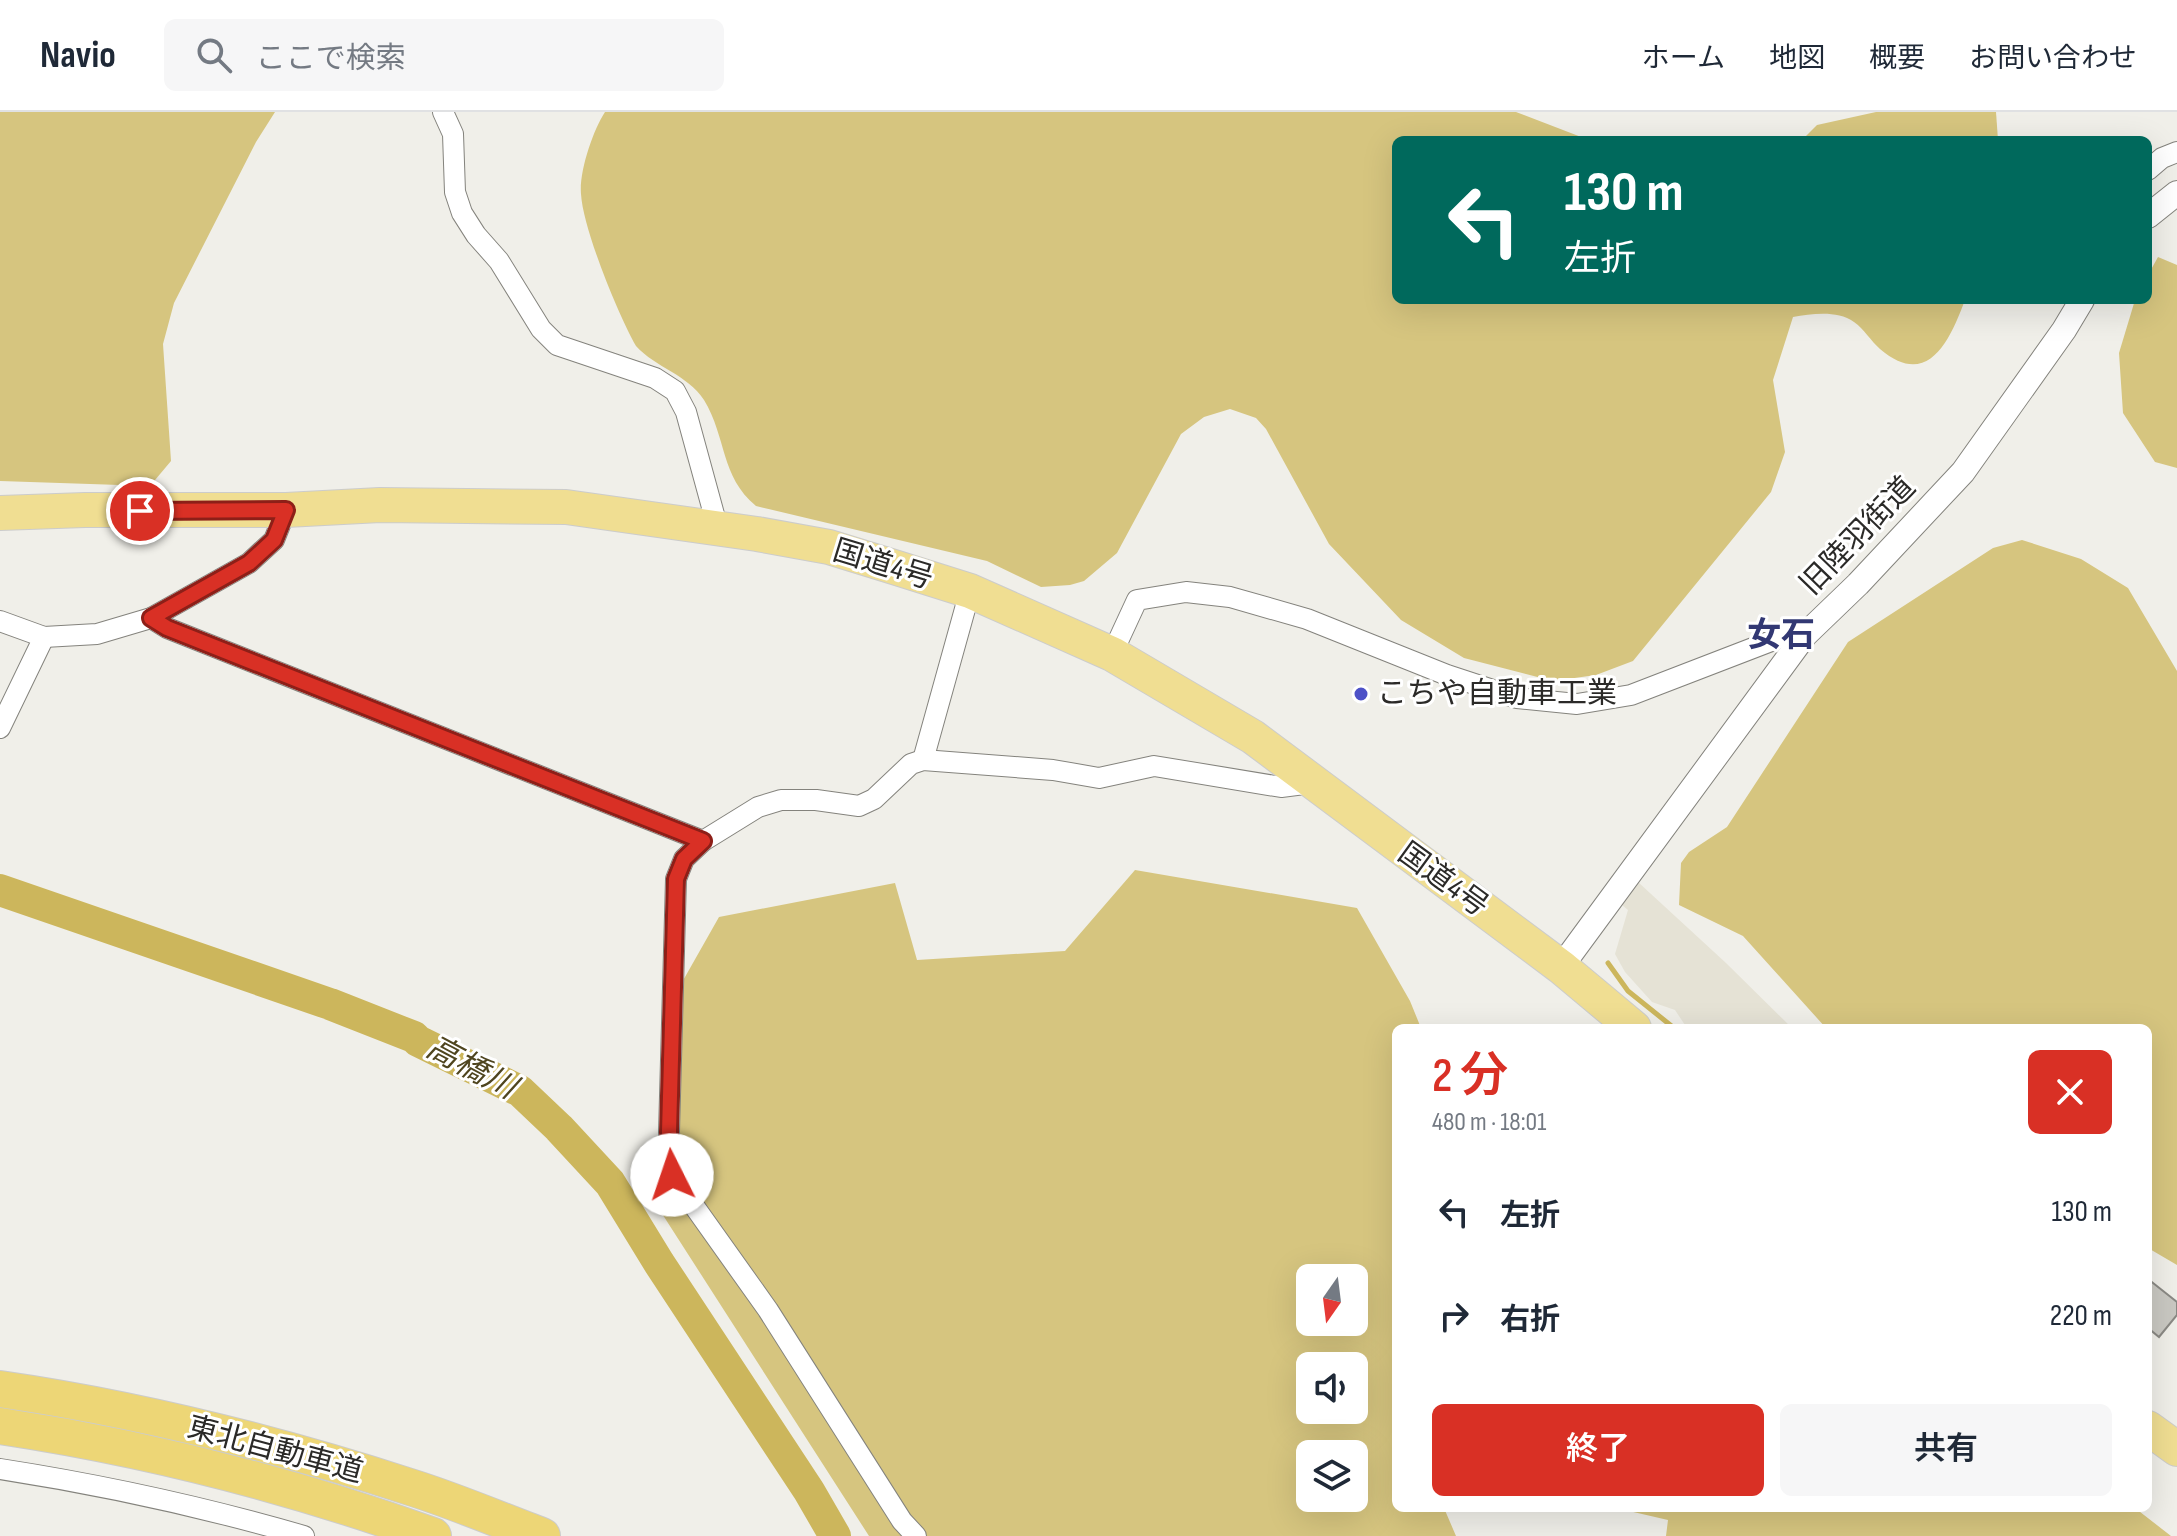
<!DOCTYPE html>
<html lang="ja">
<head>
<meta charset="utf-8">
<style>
  body { margin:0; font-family:"Sofia Sans Condensed","Noto Sans JP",sans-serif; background:#f6f6f7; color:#1f2937; height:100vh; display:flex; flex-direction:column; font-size:30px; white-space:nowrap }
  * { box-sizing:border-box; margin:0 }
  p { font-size:26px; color:#747a83 }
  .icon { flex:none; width:44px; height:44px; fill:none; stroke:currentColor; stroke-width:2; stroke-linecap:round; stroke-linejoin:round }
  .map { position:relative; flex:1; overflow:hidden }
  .details { position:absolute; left:1392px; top:912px; width:760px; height:488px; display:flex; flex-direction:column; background:#fff; border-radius:12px; box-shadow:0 8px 32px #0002 }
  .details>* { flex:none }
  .hud { position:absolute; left:1392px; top:24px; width:760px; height:168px; border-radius:12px; box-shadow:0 8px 32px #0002; background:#00695c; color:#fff; overflow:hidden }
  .needle { width:52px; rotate:194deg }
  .controls { position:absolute; left:1296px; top:1152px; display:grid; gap:16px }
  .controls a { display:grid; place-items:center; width:72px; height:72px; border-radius:12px; background:#fff; box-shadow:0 8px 32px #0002; font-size:40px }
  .pin { position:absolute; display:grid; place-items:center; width:68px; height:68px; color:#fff; margin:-34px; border:4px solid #fff; border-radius:50%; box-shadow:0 2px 8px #0007 }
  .me { position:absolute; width:88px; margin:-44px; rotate:356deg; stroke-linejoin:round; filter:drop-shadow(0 0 6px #0008) }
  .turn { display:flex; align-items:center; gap:28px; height:168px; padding:0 40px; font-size:36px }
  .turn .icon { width:104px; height:104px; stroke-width:2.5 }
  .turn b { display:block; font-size:56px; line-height:68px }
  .round { display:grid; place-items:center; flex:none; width:84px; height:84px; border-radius:12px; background:#f6f6f7 }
  .summary { display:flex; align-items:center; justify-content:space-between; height:136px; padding:0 40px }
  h1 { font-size:48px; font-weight:600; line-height:60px; color:#d93025 }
  .action { display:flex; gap:16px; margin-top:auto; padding:16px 40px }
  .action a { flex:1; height:92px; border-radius:12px; background:#d93025; color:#fff; font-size:32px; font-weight:600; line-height:92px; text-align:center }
  .action a+a { background:#f6f6f7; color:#1f2937 }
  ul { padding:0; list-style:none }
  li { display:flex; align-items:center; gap:24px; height:104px; padding:0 40px }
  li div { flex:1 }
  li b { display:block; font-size:30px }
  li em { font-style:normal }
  header { display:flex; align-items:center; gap:48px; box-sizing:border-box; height:112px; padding:0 40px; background:#fff; border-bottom:2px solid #e0e1e3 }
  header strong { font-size:38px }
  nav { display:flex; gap:44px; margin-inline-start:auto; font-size:28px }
  .search { width:560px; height:72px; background:#f6f6f7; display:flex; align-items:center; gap:20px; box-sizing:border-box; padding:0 28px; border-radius:12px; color:#747a83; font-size:30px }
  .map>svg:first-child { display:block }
  .built { fill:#e5e2d5 }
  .green { fill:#d6c57f; fill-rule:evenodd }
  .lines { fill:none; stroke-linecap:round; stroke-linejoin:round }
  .stream { stroke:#ccb65c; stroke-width:5 }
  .river { stroke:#ccb65c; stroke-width:32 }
  .building { fill:#c9c8c2; stroke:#8a8984; stroke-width:2 }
  .minor-casing { stroke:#84837d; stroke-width:22 }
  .tertiary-casing { stroke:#84837d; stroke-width:26 }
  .trunk-casing { stroke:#cccccb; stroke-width:36 }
  .motorway-casing { stroke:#cccccb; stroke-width:38 }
  .minor { stroke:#fff; stroke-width:20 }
  .tertiary { stroke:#fff; stroke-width:24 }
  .trunk { stroke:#f0de92; stroke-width:34 }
  .motorway { stroke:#edd676; stroke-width:36 }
  .route-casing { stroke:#8d1f18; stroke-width:20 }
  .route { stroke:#d93025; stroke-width:14 }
  .poi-dot { fill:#4d51c7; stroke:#fff; stroke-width:3 }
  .labels { text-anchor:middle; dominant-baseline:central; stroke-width:6; stroke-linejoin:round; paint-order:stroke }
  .street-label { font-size:30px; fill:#2b2a28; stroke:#fff }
  .poi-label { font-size:30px; fill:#2b2a28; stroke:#fff; text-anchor:start }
  .water-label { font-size:32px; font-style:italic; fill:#4f451f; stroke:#fff }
  .quarter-label { font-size:34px; font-weight:bold; fill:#323873; stroke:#fff }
</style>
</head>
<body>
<header>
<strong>Navio</strong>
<div class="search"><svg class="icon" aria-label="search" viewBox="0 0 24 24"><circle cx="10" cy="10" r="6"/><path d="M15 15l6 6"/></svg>ここで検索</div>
<nav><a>ホーム</a><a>地図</a><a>概要</a><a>お問い合わせ</a></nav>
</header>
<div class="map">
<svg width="2177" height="1424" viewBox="0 0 2177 1424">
  <rect width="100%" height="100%" fill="#f0efe9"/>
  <path class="built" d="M 1638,770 L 1726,851 L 1792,916 L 1687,916 L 1675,898 L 1652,890 L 1625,860 L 1615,842 L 1628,798 L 1622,793 Z"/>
  <g class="green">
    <path d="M 0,0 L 275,0 L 256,30 L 174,191 L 163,232 L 171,349 L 150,374 L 0,369 Z"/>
    <path d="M 605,0 L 1516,0 L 1589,28 L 1396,28 L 1396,188 L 1965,188 C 1950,228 1928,278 1880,237 C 1871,229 1864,217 1854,210 C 1837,198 1812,202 1793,205 L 1773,268 L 1785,340 L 1771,380 L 1633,549 L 1596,563 L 1553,569 L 1464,546 L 1401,508 L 1329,432 L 1266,317 L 1256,306 L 1230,297 L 1204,305 L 1181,322 L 1117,441 L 1084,469 L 1070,473 L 1041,475 L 987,449 L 756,394 C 720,364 727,326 704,288 C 687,262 656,256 636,234 C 618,202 583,117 581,82 C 579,60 593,18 605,0 Z"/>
    <path d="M 1876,0 L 1996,0 L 1998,28 L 1802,28 L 1817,13 Z"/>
    <path d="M 2158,145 L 2177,153 L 2177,356 L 2155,350 L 2123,301 L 2119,241 L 2135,188 L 2148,188 L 2148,163 Z"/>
    <path d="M 2022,428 L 2081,447 L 2128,476 L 2177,559 L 2177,1153 L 2148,1136 L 2148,916 L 1826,916 L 1743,824 L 1679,793 L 1681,751 L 1689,740 L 1727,715 L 1848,530 L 1993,436 Z"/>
    <path d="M 1135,758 L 1357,796 L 1410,889 L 1421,916 L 1396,916 L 1396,1396 L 1444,1396 L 1456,1424 L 869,1424 L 659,1097 L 668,895 L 719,805 L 895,771 L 917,848 L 1065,839 ZM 1310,1166 L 1354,1166 L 1354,1210 L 1310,1210 ZM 1310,1254 L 1354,1254 L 1354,1298 L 1310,1298 ZM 1310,1342 L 1354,1342 L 1354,1386 L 1310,1386 Z"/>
    <path d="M 1616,1396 L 2135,1396 L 2171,1424 L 1666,1424 L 1668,1408 Z"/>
  </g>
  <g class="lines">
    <path class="stream" d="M 1608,851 L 1628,879 L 1674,916"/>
    <path class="river" d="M 0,778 L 330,892 L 414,925 L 418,929 L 520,979 L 559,1016 L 610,1071 L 659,1151 L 809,1379 L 835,1424"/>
  </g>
  <path class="building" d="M 2148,1167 L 2177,1190 L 2177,1203 L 2159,1225 L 2148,1216 Z"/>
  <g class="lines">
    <defs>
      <g id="minor">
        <path d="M 443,0 L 453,22 L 455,80 L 462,101 L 476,123 L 499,149 L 541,217 L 557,233 L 655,266 L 675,279 L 686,300 L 718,417"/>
        <path d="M 2148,58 L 2162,46 L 2177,40"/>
        <path d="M 151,506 L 167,516 L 703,729"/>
        <path d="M 0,509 L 44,525 L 97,522 L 151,506 L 249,451 L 274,428 L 286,398"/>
        <path d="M 1112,542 L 1137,488 L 1186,480 L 1230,485 L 1307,507 L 1447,563 L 1517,586 L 1577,592 L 1631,583 L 1792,521 L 1805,523"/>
        <path d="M 0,616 L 44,525"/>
        <path d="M 923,648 L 970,479"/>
        <path d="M 0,1357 C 103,1373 204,1395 304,1424"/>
        <path d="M 916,1424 L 902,1409 L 768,1198 L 672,1063 L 669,1020 L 676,767 L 684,747 L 703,729 L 758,695 L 781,688 L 816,688 L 859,694 L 874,687 L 911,652 L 923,648 L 1053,658 L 1099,666 L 1154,654 L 1281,675 L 1312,671"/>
      </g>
      <g id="tertiary">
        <path d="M 2148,104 L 2177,81"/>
        <path d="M 1561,855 L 1805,523 L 1858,472 L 1963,360 L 2064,218 L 2082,188"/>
      </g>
      <g id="trunk">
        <path d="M 0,401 L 85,398 L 286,398 L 380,393 L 566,395 L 757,422 L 829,435 L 897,456 L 970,479 L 1112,542 L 1253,625 L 1561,855 L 1634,916"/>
        <path d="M 2148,1316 L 2177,1337"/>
      </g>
      <g id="motorway">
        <path d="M 0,1277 C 139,1297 277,1332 410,1375 C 455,1389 499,1408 542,1424"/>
        <path d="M 0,1314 C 147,1336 294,1374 433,1424"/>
      </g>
    </defs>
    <use href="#minor" class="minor-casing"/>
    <use href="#tertiary" class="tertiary-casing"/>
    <use href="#trunk" class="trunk-casing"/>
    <use href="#motorway" class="motorway-casing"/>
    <use href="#minor" class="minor"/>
    <use href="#tertiary" class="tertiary"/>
    <use href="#trunk" class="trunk"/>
    <use href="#motorway" class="motorway"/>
  </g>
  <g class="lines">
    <defs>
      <path id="route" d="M 140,399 L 286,398 L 274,428 L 249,451 L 151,506 L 167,516 L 703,729 L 684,747 L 676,767 L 669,1020 L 672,1063"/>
    </defs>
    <use href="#route" class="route-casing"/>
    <use href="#route" class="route"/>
  </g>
  <circle class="poi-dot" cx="1361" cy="582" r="8"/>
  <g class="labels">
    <g class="street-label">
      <text transform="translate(1858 424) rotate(-46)">旧陸羽街道</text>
      <text transform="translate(883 453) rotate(17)">国道4号</text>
      <text transform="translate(1443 768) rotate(36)">国道4号</text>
      <text transform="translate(275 1338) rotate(15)">東北自動車道</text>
    </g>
    <g class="poi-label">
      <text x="1377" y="582">こちや自動車工業</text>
    </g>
    <g class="water-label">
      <text transform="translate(471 956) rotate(28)">高橋川</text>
    </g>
    <g class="quarter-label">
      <text x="1781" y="523">女石</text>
    </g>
  </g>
</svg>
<div class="controls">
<a><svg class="needle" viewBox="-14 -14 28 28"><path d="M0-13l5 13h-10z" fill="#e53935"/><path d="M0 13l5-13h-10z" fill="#747a83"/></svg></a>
<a><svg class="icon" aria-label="sound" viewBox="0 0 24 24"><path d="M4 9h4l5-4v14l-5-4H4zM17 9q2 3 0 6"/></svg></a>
<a><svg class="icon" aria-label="layers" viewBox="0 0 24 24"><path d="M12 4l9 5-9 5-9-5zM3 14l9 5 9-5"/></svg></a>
</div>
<div class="pin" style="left:140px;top:399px;background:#d93025"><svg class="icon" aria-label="arrive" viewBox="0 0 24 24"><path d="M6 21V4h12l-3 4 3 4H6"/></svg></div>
<svg class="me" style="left:672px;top:1063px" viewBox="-20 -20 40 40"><circle r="19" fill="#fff"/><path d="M0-13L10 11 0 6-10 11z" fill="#d93025"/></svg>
<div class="hud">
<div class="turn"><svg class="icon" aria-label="left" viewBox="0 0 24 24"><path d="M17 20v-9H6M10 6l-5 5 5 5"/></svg><div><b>130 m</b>左折</div></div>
</div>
<section class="details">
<div class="summary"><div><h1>2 分</h1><p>480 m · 18:01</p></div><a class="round" style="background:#d93025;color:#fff"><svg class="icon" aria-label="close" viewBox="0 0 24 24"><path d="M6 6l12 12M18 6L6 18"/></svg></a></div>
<ul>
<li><svg class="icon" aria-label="left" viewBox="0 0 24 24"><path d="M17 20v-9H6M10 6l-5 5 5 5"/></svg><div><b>左折</b></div><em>130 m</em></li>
<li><svg class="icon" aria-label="right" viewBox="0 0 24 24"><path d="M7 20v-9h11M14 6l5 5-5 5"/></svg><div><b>右折</b></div><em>220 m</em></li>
</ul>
<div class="action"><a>終了</a><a>共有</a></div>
</section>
</div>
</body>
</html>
